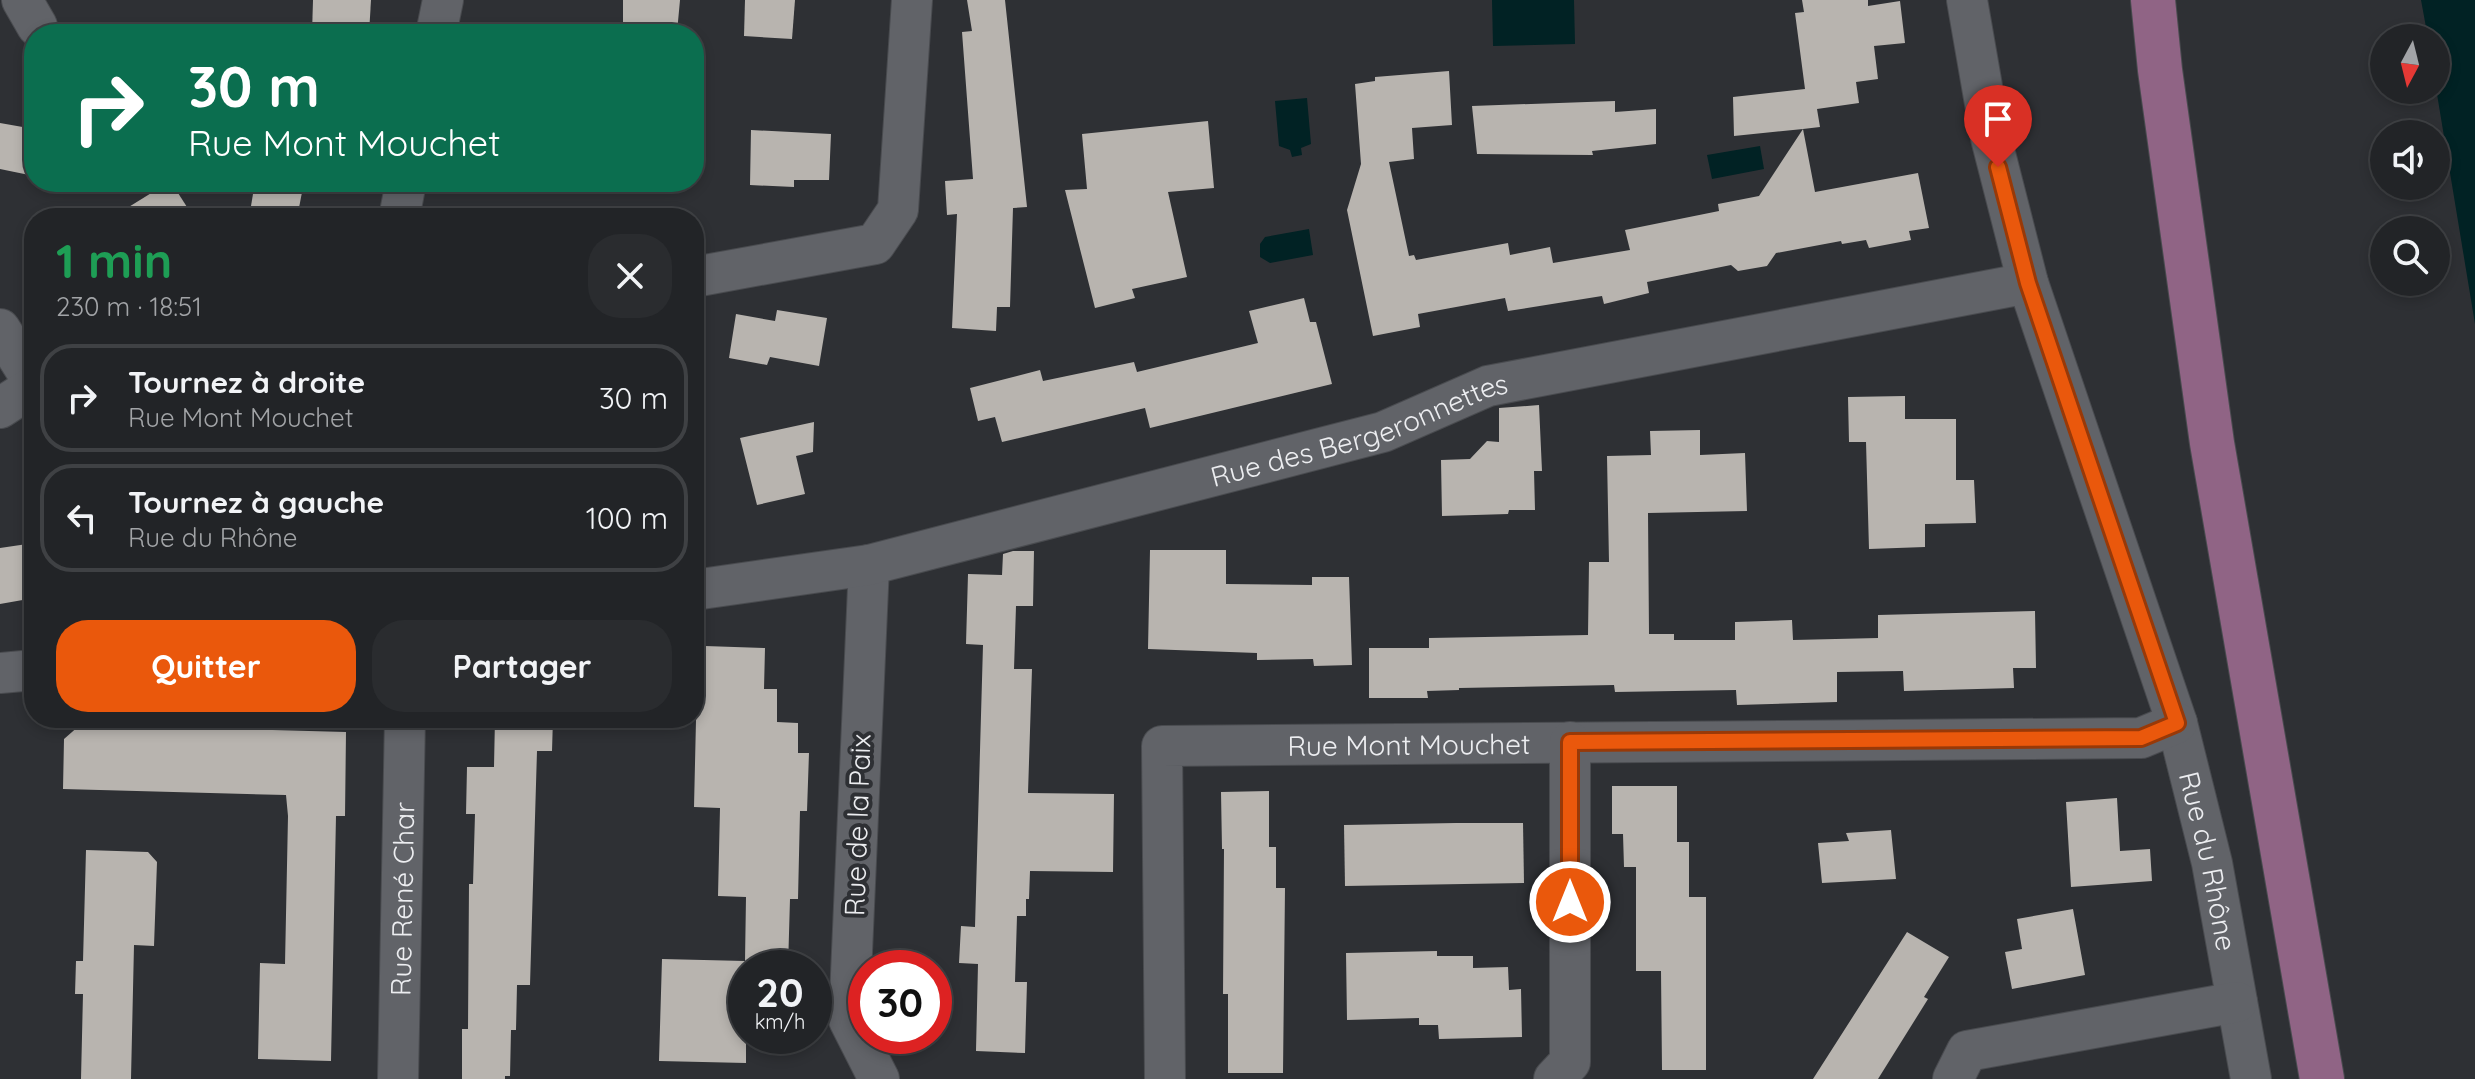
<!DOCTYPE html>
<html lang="fr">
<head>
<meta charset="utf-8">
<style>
  body { margin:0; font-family:Quicksand,sans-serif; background:#2a2c2f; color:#f1f3f6; height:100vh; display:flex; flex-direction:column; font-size:30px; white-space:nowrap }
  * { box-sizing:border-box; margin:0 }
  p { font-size:26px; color:#a2a4a7 }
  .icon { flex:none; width:44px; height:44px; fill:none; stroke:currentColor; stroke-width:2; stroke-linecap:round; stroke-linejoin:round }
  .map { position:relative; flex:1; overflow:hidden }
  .side { position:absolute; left:24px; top:208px; width:680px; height:520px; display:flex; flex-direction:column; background:#222427; border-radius:32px; box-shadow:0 4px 12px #0003,0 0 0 2px #3f4144 }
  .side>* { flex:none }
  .hud { position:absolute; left:24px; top:24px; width:680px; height:168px; border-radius:32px; box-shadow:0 4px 12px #0003,0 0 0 2px #3f4144; background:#0b6e4f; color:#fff; overflow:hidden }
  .needle { width:52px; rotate:187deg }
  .tools { position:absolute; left:2370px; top:24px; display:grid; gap:16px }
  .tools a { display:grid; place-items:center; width:80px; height:80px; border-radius:50%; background:#222427; box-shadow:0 4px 12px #0003,0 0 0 2px #3f4144; font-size:40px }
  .speed { position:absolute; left:728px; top:950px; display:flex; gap:16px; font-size:40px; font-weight:700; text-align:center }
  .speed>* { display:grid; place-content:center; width:104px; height:104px; border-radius:50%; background:#222427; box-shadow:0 4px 12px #0003,0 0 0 2px #3f4144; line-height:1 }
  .speed small { font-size:20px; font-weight:400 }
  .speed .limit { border:12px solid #d22; background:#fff; color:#111 }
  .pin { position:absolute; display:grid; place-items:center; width:68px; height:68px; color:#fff; margin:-82px -34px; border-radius:50% 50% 50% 0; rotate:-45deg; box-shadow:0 0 8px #0007 }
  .pin .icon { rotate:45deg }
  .me { position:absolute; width:88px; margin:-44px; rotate:0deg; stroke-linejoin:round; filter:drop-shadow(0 0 6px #0008) }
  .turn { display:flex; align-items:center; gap:28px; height:168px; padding:0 32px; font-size:36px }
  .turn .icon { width:104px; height:104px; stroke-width:2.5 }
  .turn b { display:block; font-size:56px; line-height:68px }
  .round { display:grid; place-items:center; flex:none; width:84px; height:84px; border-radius:32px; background:#2a2c2f }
  .overview { display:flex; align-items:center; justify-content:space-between; height:136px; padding:0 32px }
  h1 { font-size:48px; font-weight:700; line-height:60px; color:#1e9e55 }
  .action { display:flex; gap:16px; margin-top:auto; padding:16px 32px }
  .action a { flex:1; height:92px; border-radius:32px; background:#ea580c; color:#fff; font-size:32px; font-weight:700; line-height:92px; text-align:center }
  .action a+a { background:#2a2c2f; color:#f1f3f6 }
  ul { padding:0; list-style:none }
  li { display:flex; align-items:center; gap:24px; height:108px; margin:0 16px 12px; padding:0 16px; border:4px solid #3f4144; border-radius:32px }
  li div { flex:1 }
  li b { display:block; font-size:30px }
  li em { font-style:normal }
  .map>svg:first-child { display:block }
  .water { fill:#012224 }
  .building { fill:#b8b4af }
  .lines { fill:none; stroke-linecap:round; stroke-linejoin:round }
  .minor-casing { stroke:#494b4f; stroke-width:42 }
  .major-casing { stroke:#494b4f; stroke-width:46 }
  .minor { stroke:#616368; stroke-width:40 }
  .major { stroke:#906485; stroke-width:44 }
  .route-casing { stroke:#983908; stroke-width:20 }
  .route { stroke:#ea580c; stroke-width:14 }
  .labels { text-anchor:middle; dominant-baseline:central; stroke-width:8; stroke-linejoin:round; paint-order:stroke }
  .street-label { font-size:28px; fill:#ecedf0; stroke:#2e3034 }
</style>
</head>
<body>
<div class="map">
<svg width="2475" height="1079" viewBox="0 0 2475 1079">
  <rect width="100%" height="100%" fill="#2e3034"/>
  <g class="water">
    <path d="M 1492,0 L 1574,0 L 1575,44 L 1493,46 Z"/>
    <path d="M 2421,0 L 2475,0 L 2475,324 L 2436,88 L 2436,38 L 2428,38 Z"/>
    <path d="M 1307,98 L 1311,144 L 1301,148 L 1302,155 L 1292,157 L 1290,150 L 1279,146 L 1275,101 Z"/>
    <path d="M 1760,146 L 1764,169 L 1712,179 L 1707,155 Z"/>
    <path d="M 1309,229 L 1313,255 L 1270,263 L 1260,257 L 1260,244 L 1265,237 Z"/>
  </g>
  <g class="building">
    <path d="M 313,0 L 371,0 L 369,34 L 312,34 Z"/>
    <path d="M 623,0 L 680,0 L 677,32 L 623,30 Z"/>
    <path d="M 745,0 L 795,0 L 792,39 L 744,36 Z"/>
    <path d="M 967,0 L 1005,0 L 1027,207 L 1013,208 L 1010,307 L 997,307 L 996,331 L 952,328 L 957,214 L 947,215 L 945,181 L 973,179 L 962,32 L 972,31 Z"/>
    <path d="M 1802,0 L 1868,0 L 1868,6 L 1900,1 L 1905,43 L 1874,46 L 1878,79 L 1856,82 L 1859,103 L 1817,109 L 1820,127 L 1803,129 L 1815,192 L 1918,173 L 1929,228 L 1909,231 L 1911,240 L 1869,248 L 1866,240 L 1842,244 L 1841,241 L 1776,253 L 1767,266 L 1738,271 L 1731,265 L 1647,282 L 1649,293 L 1604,304 L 1602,296 L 1508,311 L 1505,298 L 1418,314 L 1420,327 L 1373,336 L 1347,210 L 1361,164 L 1355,84 L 1375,81 L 1375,77 L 1449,71 L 1452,125 L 1412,128 L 1414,159 L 1389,162 L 1409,256 L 1414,255 L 1416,260 L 1508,243 L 1510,255 L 1550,247 L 1553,263 L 1630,250 L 1625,230 L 1719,211 L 1718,204 L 1759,196 L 1803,129 L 1734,136 L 1733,97 L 1805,89 L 1795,13 L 1804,12 Z"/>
    <path d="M 1615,101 L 1615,112 L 1656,109 L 1656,144 L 1592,151 L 1593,155 L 1477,154 L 1472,106 Z"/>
    <path d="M 1208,121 L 1214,188 L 1168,192 L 1187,277 L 1132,289 L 1135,298 L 1095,308 L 1065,190 L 1087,189 L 1082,134 Z"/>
    <path d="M 0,123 L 34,129 L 34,176 L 0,169 Z"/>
    <path d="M 751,130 L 831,134 L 829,180 L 794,180 L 794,187 L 750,185 Z"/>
    <path d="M 169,182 L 171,182 L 194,218 L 111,218 Z"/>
    <path d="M 255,182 L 304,182 L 297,218 L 249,218 Z"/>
    <path d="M 1304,298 L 1310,322 L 1316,322 L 1332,384 L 1150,428 L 1145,408 L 1002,442 L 995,417 L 978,421 L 970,388 L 1040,370 L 1043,381 L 1134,362 L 1137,372 L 1258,343 L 1249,311 Z"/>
    <path d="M 777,310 L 827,318 L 819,366 L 770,357 L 767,365 L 729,358 L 736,314 L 775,321 Z"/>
    <path d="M 1905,396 L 1905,419 L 1956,419 L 1956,480 L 1974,480 L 1976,523 L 1925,524 L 1925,547 L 1869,549 L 1866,442 L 1849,442 L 1848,397 Z"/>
    <path d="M 1539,405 L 1542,471 L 1534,471 L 1535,510 L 1509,510 L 1508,514 L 1442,516 L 1441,460 L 1470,459 L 1487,441 L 1499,442 L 1499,408 Z"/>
    <path d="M 814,422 L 813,452 L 796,456 L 805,494 L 757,505 L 740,438 Z"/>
    <path d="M 1700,430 L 1700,455 L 1745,453 L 1747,511 L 1648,513 L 1649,634 L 1674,634 L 1674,640 L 1735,640 L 1735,622 L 1792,620 L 1793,640 L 1878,638 L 1878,615 L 2035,611 L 2036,668 L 2013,668 L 2014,688 L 1904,691 L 1903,671 L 1837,672 L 1837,702 L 1737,705 L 1736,690 L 1615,692 L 1614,685 L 1459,688 L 1459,690 L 1427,691 L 1428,698 L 1369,698 L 1369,648 L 1429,648 L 1429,638 L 1588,635 L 1589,562 L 1609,562 L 1607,456 L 1651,455 L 1650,431 Z"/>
    <path d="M 34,543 L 34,598 L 0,604 L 0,548 Z"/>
    <path d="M 1150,550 L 1226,550 L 1226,584 L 1312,585 L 1312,577 L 1349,577 L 1352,665 L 1314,666 L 1313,659 L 1257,660 L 1257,653 L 1148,649 Z"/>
    <path d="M 1013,551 L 1034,551 L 1033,606 L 1016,606 L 1014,669 L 1032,669 L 1028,793 L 1114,794 L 1113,872 L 1030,871 L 1029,899 L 1026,899 L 1026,916 L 1017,916 L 1015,982 L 1027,982 L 1025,1053 L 976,1051 L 978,964 L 959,963 L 961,926 L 975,927 L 983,645 L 966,644 L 968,574 L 1002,575 L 1003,554 Z"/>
    <path d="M 705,646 L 765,648 L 764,689 L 777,689 L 777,722 L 798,723 L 798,753 L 809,753 L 807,811 L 800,811 L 798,899 L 790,899 L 788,968 L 746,968 L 746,1063 L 659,1061 L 662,959 L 745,961 L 746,897 L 718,896 L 720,808 L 694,807 L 696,720 L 694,720 L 694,655 L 705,655 Z"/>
    <path d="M 495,718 L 553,718 L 552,751 L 537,751 L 530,985 L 517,985 L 516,1030 L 511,1030 L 510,1076 L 505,1076 L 505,1079 L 462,1079 L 462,1029 L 468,1029 L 469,884 L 473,884 L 475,814 L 466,814 L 467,767 L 494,767 Z"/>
    <path d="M 80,725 L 346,732 L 345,816 L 336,816 L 331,1061 L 258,1059 L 260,963 L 285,964 L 288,816 L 286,795 L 63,789 L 64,739 Z"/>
    <path d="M 1612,786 L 1677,786 L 1677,842 L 1689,842 L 1689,897 L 1706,897 L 1706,1070 L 1662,1070 L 1661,971 L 1636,971 L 1636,867 L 1624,867 L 1623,834 L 1612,834 Z"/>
    <path d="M 1269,791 L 1269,847 L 1276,847 L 1276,888 L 1285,888 L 1283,1073 L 1228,1073 L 1228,994 L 1223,994 L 1224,849 L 1222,849 L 1221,792 Z"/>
    <path d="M 2117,798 L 2120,851 L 2150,849 L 2152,881 L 2071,887 L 2066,802 Z"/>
    <path d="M 1456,823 L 1523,823 L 1524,883 L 1345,886 L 1344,825 Z"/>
    <path d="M 1891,830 L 1896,879 L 1822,883 L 1818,843 L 1849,841 L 1846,833 Z"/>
    <path d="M 86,850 L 148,852 L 157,862 L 154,946 L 134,945 L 131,1079 L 81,1079 L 83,994 L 75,994 L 76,961 L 83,961 Z"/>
    <path d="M 2073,909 L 2085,975 L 2012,989 L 2005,952 L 2022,949 L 2017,919 Z"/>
    <path d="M 1907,932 L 1949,957 L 1924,997 L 1928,999 L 1878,1079 L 1813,1079 Z"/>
    <path d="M 1437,951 L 1437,956 L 1473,956 L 1473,968 L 1508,967 L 1509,990 L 1521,989 L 1522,1037 L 1439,1039 L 1438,1025 L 1419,1025 L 1419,1018 L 1347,1020 L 1346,953 Z"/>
  </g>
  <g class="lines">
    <defs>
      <g id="minor">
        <path d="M 22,0 L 37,26"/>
        <path id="s1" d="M 1967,0 L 1991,138 L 2028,283 L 2177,723 L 2212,863 L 2251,1079"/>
        <path d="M 436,34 L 443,0"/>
        <path d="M 399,218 L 406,182"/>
        <path d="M 694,277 L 875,244 L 898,210 L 912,0"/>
        <path d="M 0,329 L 34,383"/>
        <path d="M 0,408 L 34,386"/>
        <path d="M 869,565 L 849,1020 L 879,1079"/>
        <path id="s2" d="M 694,590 L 869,565 L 1383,432 L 1488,386 L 2028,283"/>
        <path d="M 0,673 L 34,670"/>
        <path id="s3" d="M 398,1079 L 405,718"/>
        <path id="s4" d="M 1165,1079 L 1162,746 L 2141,738 L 2177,723"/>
        <path d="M 1554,1079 L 1570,1062 L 1570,742"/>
        <path d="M 1953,1079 L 1967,1051 L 2237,1002"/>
      </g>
      <path id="major" d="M 2153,0 L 2160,70 L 2212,443 L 2322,1079"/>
    </defs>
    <use href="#minor" class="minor-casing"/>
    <use href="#major" class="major-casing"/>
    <use href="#minor" class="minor"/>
    <use href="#major" class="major"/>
  </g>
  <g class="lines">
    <defs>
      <path id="route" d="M 1570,902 L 1570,742 L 2141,738 L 2177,723 L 2028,283 L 1998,167"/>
    </defs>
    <use href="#route" class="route-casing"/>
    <use href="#route" class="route"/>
  </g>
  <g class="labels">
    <g class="street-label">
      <text stroke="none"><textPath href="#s2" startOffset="686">Rue des Bergeronnettes</textPath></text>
      <text stroke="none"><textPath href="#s4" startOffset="580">Rue Mont Mouchet</textPath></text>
      <text transform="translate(857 825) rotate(-88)">Rue de la Paix</text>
      <text stroke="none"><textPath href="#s1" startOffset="896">Rue du Rhône</textPath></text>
      <text stroke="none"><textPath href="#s3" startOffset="180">Rue René Char</textPath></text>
    </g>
  </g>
</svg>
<div class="tools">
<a><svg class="needle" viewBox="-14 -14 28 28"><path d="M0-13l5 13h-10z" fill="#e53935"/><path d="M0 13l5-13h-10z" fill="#a2a4a7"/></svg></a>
<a><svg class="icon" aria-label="sound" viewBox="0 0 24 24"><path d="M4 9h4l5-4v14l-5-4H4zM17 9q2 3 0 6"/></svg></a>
<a><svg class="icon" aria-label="search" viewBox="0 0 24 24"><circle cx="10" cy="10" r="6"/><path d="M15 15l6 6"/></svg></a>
</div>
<div class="speed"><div>20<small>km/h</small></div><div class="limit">30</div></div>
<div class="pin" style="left:1998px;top:167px;background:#d93025"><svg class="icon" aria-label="arrive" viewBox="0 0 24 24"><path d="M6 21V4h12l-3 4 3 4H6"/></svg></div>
<svg class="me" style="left:1570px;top:902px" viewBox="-20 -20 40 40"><circle r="17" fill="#ea580c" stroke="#fff" stroke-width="3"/><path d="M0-11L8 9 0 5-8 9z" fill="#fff"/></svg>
<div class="hud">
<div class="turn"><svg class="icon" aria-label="right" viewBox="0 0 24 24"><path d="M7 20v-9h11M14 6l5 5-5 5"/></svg><div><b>30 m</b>Rue Mont Mouchet</div></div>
</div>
<section class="side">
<div class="overview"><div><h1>1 min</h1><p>230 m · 18:51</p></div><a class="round"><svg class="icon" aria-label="close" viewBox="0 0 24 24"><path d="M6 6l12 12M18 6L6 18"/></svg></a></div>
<ul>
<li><svg class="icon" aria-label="right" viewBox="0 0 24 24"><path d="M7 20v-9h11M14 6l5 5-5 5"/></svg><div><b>Tournez à droite</b><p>Rue Mont Mouchet</p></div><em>30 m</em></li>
<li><svg class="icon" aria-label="left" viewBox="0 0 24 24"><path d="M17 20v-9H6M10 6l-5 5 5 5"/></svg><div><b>Tournez à gauche</b><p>Rue du Rhône</p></div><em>100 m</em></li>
</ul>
<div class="action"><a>Quitter</a><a>Partager</a></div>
</section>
</div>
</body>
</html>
